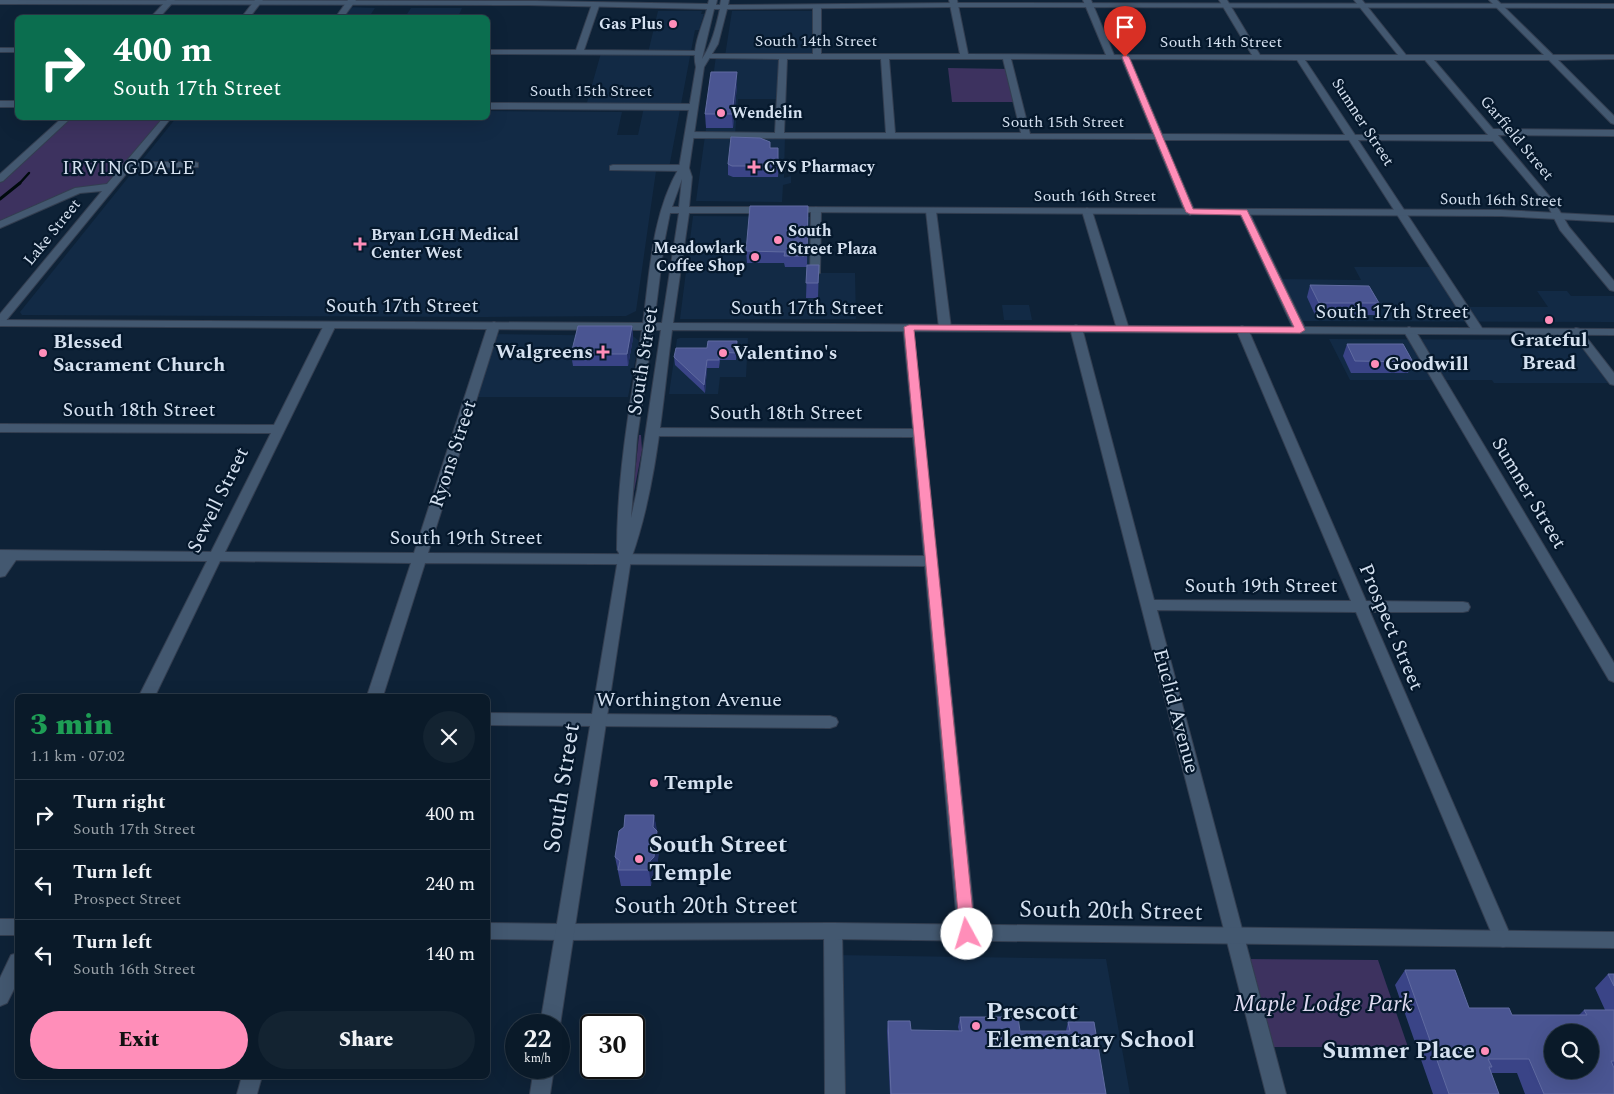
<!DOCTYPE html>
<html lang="en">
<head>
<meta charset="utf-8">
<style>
  body { margin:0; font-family:Spectral,serif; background:#132331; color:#f1f3f6; height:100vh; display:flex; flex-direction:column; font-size:19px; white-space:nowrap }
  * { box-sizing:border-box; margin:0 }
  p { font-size:16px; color:#99a1a8 }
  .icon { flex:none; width:28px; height:28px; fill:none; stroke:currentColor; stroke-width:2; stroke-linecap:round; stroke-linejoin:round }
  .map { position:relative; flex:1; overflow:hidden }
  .sheet { position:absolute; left:15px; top:694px; width:475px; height:385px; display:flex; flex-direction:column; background:#0a1a29; border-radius:8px; box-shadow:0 5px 20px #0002,0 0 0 1px #2a3846 }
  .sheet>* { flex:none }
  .guide { position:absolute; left:15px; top:15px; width:475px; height:105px; border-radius:8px; box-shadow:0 5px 20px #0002,0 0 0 1px #2a3846; background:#0b6e4f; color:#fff; overflow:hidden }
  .tools { position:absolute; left:1544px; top:1024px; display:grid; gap:10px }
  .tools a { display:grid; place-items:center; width:55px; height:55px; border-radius:50%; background:#0a1a29; box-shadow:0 5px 20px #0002,0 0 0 1px #2a3846; font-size:25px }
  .speed { position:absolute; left:505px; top:1014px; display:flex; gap:10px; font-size:25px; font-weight:700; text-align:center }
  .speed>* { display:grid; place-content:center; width:65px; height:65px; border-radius:50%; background:#0a1a29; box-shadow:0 5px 20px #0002,0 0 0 1px #2a3846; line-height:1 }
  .speed small { font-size:12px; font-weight:400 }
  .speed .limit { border:2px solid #111; border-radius:8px; background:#fff; color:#111 }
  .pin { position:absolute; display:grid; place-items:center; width:42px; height:42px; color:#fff; margin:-51px -21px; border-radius:50% 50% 50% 0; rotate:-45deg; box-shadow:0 0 5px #0007 }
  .pin .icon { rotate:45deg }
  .me { position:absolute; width:55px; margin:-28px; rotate:354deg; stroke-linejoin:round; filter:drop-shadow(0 0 4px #0008) }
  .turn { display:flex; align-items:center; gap:18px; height:105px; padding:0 15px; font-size:22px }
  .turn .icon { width:65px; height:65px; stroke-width:2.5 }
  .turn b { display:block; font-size:35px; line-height:42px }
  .round { display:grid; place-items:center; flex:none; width:52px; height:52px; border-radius:26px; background:#132331 }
  .headline { display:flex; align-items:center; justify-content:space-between; height:85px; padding:0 15px }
  h1 { font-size:30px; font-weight:800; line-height:38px; color:#1e9e55 }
  .cta { display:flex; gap:10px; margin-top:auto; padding:10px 15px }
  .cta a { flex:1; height:58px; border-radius:30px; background:#ff8eb9; color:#111; font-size:20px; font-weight:800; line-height:58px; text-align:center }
  .cta a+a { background:#132331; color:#f1f3f6 }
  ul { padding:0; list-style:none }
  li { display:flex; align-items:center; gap:15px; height:70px; padding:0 15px; border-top:1px solid #2a3846 }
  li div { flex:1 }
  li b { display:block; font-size:19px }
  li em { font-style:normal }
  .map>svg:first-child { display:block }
  .built { fill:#122a45 }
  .green { fill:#3d325f }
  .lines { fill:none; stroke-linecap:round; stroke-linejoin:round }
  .stream-far1 { stroke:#000a0d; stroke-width:2.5 }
  .stream { stroke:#000a0d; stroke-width:3 }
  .minor-casing { stroke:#333e50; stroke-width:2 }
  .tertiary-casing { stroke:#333e50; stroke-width:2 }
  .secondary-casing { stroke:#333e50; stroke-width:2 }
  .minor { fill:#435870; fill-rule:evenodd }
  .tertiary { fill:#435870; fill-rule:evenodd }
  .secondary { fill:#435870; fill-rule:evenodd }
  .wall { fill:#3a4487 }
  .shaded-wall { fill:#212f62 }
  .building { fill:#4a5592; stroke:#606ba1; fill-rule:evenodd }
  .route { fill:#ff8eb9; stroke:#a65c78 }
  .poi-dot { fill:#ff8eb9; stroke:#05182c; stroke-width:2 }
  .labels { text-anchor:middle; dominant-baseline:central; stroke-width:4.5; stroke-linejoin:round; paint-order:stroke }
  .far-poi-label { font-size:16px; font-weight:bold; fill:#d5e1f0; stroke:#05182c; text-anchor:start }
  .far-street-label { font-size:16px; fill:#d5e1f0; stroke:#05182c }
  .far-quarter-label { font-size:19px; letter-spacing:1px; fill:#d5e1f0; stroke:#05182c }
  .street-label { font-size:20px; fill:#d5e1f0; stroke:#05182c }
  .poi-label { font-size:20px; font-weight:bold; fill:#d5e1f0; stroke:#05182c; text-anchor:start }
  .near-street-label { font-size:24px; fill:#d5e1f0; stroke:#05182c }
  .near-poi-label { font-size:24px; font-weight:bold; fill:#d5e1f0; stroke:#05182c; text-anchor:start }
  .near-park-label { font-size:24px; font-style:italic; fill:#dedaf0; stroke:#05182c }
</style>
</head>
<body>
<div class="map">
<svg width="1614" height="1094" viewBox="0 0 1614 1094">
  <rect width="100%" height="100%" fill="#0e2237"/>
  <g class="built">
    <path d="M 346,7 L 375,8 L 369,17 L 339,18 Z"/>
    <path d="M 411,8 L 462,8 L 458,17 L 405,17 Z"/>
    <path d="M 658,11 L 702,11 L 701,14 L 704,14 L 699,30 L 695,30 L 669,168 L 610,168 L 610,170 L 656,171 L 636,311 L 626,316 L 484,317 L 22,315 L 20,312 L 176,118 L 488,118 L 488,111 L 622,112 L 617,135 L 638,135 L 644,107 L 586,106 L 601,53 L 648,53 Z"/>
    <path d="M 732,11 L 817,11 L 817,56 L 783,55 L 780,99 L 738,99 L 735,135 L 785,135 L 784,178 L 791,176 L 791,183 L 783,185 L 782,202 L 696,201 L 716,56 L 725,56 Z"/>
    <path d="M 693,216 L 816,217 L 815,273 L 855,273 L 856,319 L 680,319 Z"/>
    <path d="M 1354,267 L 1437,267 L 1463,307 L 1548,307 L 1537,291 L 1567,291 L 1571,296 L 1614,296 L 1614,322 L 1296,321 L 1276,279 L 1361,280 Z"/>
    <path d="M 1002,305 L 1029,305 L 1032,320 L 1004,320 Z"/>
    <path d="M 491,334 L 633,336 L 639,341 L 628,397 L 471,397 Z"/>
    <path d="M 680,338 L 748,338 L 746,377 L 720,377 L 718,394 L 669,394 L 677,339 Z"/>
    <path d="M 1329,339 L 1583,340 L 1606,371 L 1614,371 L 1614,383 L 1494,383 L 1492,380 L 1350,380 Z"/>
    <path d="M 833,955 L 1106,959 L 1130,1094 L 835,1094 Z"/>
  </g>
  <g class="green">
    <path d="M 948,68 L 1009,69 L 1017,102 L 952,102 Z"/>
    <path d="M 67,118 L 167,118 L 110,187 L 93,187 L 0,225 L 0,179 Z"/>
    <path d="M 639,435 L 641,435 L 642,450 L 632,502 Z"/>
    <path d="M 1241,959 L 1378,960 L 1408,1047 L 1264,1047 Z"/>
  </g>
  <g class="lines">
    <path class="stream-far1" d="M 19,184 L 29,173"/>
    <path class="stream" d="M 0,199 L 20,183"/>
    <defs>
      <g id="minor">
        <path d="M 167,0 L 175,0 L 159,18 L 150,18 Z"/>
        <path d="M 255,0 L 263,0 L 249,18 L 241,18 Z"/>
        <path d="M 348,0 L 356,0 L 343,18 L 335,18 Z"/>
        <path d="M 949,0 L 957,0 L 968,54 L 1106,55 L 1083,0 L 1091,0 L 1114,55 L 1252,55 L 1219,0 L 1227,0 L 1260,55 L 1398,55 L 1354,0 L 1362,0 L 1406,55 L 1544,55 L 1489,0 L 1497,0 L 1553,55 L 1614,55 L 1614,59 L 1558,60 L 1614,116 L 1614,124 L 1611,123 L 1549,60 L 1434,60 L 1493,129 L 1614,130 L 1614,136 L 1498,135 L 1555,203 L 1569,227 L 1614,281 L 1614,291 L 1610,290 L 1560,230 L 1548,206 L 1493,141 L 1358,140 L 1484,331 L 1478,334 L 1472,331 L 1349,140 L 1164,140 L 1195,212 L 1190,215 L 1185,212 L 1155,139 L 690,138 L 685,135 L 690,132 L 775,133 L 779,59 L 708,58 L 705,58 L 705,54 L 813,54 L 813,7 L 817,5 L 821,7 L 821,54 L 960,54 ZM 787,59 L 881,59 L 886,133 L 784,133 ZM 889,59 L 1003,59 L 1021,133 L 895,133 ZM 1011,59 L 1122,59 L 1153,134 L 1030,134 ZM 1130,59 L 1297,60 L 1345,135 L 1162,134 ZM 1305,60 L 1425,60 L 1488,135 L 1355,135 Z"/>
        <path d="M 592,4 L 599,6 L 584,50 L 699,51 L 703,53 L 699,55 L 488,54 L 488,50 L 576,50 Z"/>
        <rect x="0" y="48" width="18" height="4"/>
        <rect x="0" y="101" width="18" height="6"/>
        <path d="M 488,103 L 694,104 L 698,107 L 694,110 L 488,109 Z"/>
        <path d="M 62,118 L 71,118 L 3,181 L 0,182 L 0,174 Z"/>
        <path d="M 163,118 L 171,118 L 136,162 L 195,162 L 198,163 L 198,167 L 131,168 L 4,323 L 0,324 L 0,314 L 102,191 L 80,193 L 0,228 L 0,221 L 75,188 L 107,184 Z"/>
        <path d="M 613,165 L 684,165 L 689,168 L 684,171 L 610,170 L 610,166 Z"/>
        <path d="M 816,207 L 821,210 L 820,273 L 815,276 L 810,273 L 811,210 Z"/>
        <path d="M 931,208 L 936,211 L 951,328 L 945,331 L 939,328 L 926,211 Z"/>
        <path d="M 1087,208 L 1092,211 L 1129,329 L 1127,331 L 1123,332 L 1117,329 L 1082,211 Z"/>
        <path d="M 1244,209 L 1249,212 L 1306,330 L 1304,332 L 1300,333 L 1294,330 L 1239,212 Z"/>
        <path d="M 330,322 L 336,325 L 225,552 L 414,553 L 488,325 L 494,322 L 500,325 L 428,553 L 924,556 L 913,437 L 652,436 L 646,432 L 652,428 L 913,429 L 903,327 L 905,325 L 913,325 L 976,934 L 973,940 L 967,942 L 961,940 L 958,934 L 925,566 L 425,563 L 383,696 L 367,696 L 411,563 L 220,561 L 155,696 L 139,696 L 207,561 L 16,560 L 5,576 L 0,577 L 0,550 L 211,552 L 271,433 L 0,432 L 0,424 L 274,425 L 324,325 Z"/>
        <path d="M 1076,325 L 1082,328 L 1154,600 L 1351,601 L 1236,329 L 1242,326 L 1248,329 L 1366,601 L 1463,602 L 1468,603 L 1470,607 L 1468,611 L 1463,612 L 1370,612 L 1512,939 L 1509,945 L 1503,947 L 1497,945 L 1494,939 L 1356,612 L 1157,610 L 1286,1094 L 1266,1094 L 1070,328 Z"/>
        <path d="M 1409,327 L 1415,330 L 1614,663 L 1614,682 L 1609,680 L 1403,330 Z"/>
        <path d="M 1576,328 L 1580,329 L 1614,373 L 1614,385 L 1610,384 L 1570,331 Z"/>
        <path d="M 488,713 L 830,716 L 836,718 L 838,722 L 836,726 L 830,728 L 488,725 Z"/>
        <rect x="0" y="919" width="18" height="16"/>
        <path d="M 488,923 L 564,924 L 570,926 L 573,932 L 570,938 L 564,940 L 488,939 Z"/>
        <path d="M 833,923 L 839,925 L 842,931 L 845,1094 L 825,1094 L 824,931 L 827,925 Z"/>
        <path d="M 18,953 L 18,981 L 7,1003 L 0,1006 L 0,978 L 11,955 Z"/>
        <path d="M 242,1076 L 262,1076 L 257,1094 L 237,1094 Z"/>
      </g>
      <path id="tertiary" d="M 833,923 L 1614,932 L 1614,948 L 833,939 L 564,940 L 558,938 L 555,932 L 558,926 L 564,924 Z"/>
      <g id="secondary">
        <path d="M 0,0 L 536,1 L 708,4 L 709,0 L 717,0 L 716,5 L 720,5 L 721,0 L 729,0 L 728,5 L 954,3 L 1614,4 L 1614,8 L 954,7 L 727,9 L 718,44 L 704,67 L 689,168 L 692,177 L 689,207 L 768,207 L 773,210 L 768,213 L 689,213 L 673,323 L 1614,329 L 1614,335 L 672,330 C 662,407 657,486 631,559 L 560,1025 L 559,1027 L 559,1025 L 540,1025 L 619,553 L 617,550 C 617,476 630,403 642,330 L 0,326 L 0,320 L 643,323 C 650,271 652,214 679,168 L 696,67 C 691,49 702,27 707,9 L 528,5 L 0,4 ZM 714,9 L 720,9 C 716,27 712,44 702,59 ZM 682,179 L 679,207 L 672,207 ZM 670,213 L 679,213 L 662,323 L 654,323 L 664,243 ZM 653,330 L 661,330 L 637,490 L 631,518 L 637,438 Z"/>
        <path d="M 790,207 L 1501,210 L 1614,216 L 1614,222 L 1501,216 L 786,212 L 786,208 Z"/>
        <path d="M 534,1068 L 554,1068 L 550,1094 L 530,1094 Z"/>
      </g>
    </defs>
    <use href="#minor" class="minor-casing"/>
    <use href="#tertiary" class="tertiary-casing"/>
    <use href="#secondary" class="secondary-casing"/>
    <use href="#minor" class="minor"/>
    <use href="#tertiary" class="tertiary"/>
    <use href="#secondary" class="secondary"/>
  </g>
  <g class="wall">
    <path d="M 737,85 L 733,128 L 706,128 L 705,114 Z"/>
    <path d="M 771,148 L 779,159 L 778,177 L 733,177 L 728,175 L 728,164 Z"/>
    <path d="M 808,206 L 807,265 L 819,265 L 818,298 L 806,298 L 807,267 L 785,267 L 784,263 L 747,263 L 746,251 Z"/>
    <path d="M 1310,285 L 1379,303 L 1375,315 L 1315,315 L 1307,297 Z"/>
    <path d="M 632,326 L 633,338 L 628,366 L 573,366 L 571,354 Z"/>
    <path d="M 737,341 L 736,360 L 720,360 L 719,368 L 707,368 L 705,393 L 675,365 L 674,357 Z"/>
    <path d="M 1347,344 L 1413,362 L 1408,373 L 1351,373 L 1343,356 Z"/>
    <path d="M 654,815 L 659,847 L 657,872 L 652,876 L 651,886 L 621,886 L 615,857 Z"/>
    <path d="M 1405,970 L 1469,1008 L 1512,1015 L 1579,1015 L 1584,1010 L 1605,1010 L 1595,988 L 1608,974 L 1614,974 L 1614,1094 L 1525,1094 L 1517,1073 L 1491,1073 L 1499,1094 L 1433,1094 L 1395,985 Z"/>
    <path d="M 960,1017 L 1020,1031 L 1066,1031 L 1068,1022 L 1106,1094 L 890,1094 L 887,1031 L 888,1021 L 911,1030 L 959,1031 L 958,1027 Z"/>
  </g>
  <g class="shaded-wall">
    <path d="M 737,72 L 737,85 L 733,128 L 732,114 Z"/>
    <path d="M 632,326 L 633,338 L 628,366 L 627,354 Z"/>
    <path d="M 737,341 L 738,348 L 736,360 L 736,353 Z"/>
    <path d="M 707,360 L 707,368 L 705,393 L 704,385 Z"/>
    <path d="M 654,815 L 657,830 L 656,843 L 653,827 Z"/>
    <path d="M 657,831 L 659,847 L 657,872 L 652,876 L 651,886 L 649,870 L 650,861 Z"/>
  </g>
  <g class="building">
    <path d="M 711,72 L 737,72 L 732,114 L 705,114 Z"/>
    <path d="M 731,137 L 760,138 L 770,142 L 770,148 L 778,148 L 778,166 L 732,166 L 728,164 Z"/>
    <path d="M 750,206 L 808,206 L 807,256 L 784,256 L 785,252 L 746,251 Z"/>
    <path d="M 807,265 L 819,265 L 818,283 L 806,283 Z"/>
    <path d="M 1310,285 L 1369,286 L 1379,303 L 1319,303 Z"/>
    <path d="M 578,326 L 632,326 L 627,354 L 571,354 Z"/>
    <path d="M 708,341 L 737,341 L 736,353 L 719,352 L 719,360 L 707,360 L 704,385 L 674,357 L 676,348 L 707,348 Z"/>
    <path d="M 1347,344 L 1403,344 L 1413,362 L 1355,361 Z"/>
    <path d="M 625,815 L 654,815 L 653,827 L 657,831 L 654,857 L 650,861 L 649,870 L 618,870 L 620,861 L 615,857 L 619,831 L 624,827 Z"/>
    <path d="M 1405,970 L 1455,970 L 1469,1008 L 1509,1008 L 1512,1015 L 1587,1015 L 1584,1010 L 1614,1010 L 1614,1061 L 1611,1061 L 1614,1068 L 1614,1094 L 1544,1094 L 1529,1059 L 1488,1059 L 1492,1067 L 1489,1067 L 1499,1094 L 1449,1094 ZM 1552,1032 L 1590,1032 L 1590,1070 L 1552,1070 Z"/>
    <path d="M 1608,974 L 1614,974 L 1614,986 Z"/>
    <path d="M 960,1017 L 1018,1017 L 1020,1031 L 1070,1031 L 1068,1022 L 1094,1022 L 1106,1094 L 891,1094 L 888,1021 L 910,1021 L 911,1030 L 962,1031 Z"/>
  </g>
  <path class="route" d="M 1125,55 L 1129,57 L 1193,209 L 1247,210 L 1305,330 L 1300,333 L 914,330 L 975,934 L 972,938 L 967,940 L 962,938 L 960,934 L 904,327 L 909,325 L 1294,327 L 1241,215 L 1190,214 L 1186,212 L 1122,57 Z"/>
  <g class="poi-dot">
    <circle cx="673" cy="24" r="5"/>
    <circle cx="721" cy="113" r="5"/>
    <path d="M751.5 159.5h5v5h5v5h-5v5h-5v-5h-5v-5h5z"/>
    <circle cx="778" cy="240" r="5"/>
    <path d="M357.5 236.5h5v5h5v5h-5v5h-5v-5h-5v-5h5z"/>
    <circle cx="755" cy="257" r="5"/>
    <circle cx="1549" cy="320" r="5"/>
    <path d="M600.5 344.5h5v5h5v5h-5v5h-5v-5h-5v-5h5z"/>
    <circle cx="43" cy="353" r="5"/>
    <circle cx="723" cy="353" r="5"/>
    <circle cx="1375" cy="364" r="5"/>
    <circle cx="654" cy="783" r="5"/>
    <circle cx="639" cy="859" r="5"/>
    <circle cx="976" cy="1026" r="5"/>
    <circle cx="1485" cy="1051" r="5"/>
  </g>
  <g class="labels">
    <g class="far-poi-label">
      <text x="663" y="24" text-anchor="end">Gas Plus</text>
      <text x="731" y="113">Wendelin</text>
      <text x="764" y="167">CVS Pharmacy</text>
      <text x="788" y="231">South<tspan x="788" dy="18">Street Plaza</tspan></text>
      <text x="371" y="235">Bryan LGH Medical<tspan x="371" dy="18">Center West</tspan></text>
      <text x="745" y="248" text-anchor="end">Meadowlark<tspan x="745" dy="18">Coffee Shop</tspan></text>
    </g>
    <g class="far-street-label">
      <text x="816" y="41">South 14th Street</text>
      <text x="1221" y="42">South 14th Street</text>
      <text x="591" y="91">South 15th Street</text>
      <text x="1063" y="122">South 15th Street</text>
      <text transform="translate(1363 122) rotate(57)">Sumner Street</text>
      <text transform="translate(1517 138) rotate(50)">Garfield Street</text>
      <text x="1095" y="196">South 16th Street</text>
      <text transform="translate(1501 200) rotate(1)">South 16th Street</text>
      <text transform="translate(52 232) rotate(-51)">Lake Street</text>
    </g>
    <g class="far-quarter-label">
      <text x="129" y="168">IRVINGDALE</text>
    </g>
    <g class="street-label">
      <text x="402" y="306">South 17th Street</text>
      <text x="807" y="308">South 17th Street</text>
      <text x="1392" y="312">South 17th Street</text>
      <text transform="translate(643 361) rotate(-81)">South Street</text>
      <text x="139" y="410">South 18th Street</text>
      <text x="786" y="413">South 18th Street</text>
      <text transform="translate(453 454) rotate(-72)">Ryons Street</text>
      <text transform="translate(1529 493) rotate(59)">Sumner Street</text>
      <text transform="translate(218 500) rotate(-64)">Sewell Street</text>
      <text x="466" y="538">South 19th Street</text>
      <text x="1261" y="586">South 19th Street</text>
      <text transform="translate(1391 627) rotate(67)">Prospect Street</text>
      <text x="689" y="700">Worthington Avenue</text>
      <text transform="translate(1176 711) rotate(75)">Euclid Avenue</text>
    </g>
    <g class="poi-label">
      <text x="1549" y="340" text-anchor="middle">Grateful<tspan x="1549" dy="23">Bread</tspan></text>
      <text x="53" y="342">Blessed<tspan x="53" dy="23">Sacrament Church</tspan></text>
      <text x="593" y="352" text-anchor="end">Walgreens</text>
      <text x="733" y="353">Valentino's</text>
      <text x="1385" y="364">Goodwill</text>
      <text x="664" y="783">Temple</text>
    </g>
    <g class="near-street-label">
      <text transform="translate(562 788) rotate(-81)">South Street</text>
      <text x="706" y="906">South 20th Street</text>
      <text transform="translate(1111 911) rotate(1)">South 20th Street</text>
    </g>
    <g class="near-poi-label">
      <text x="649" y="845">South Street<tspan x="649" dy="28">Temple</tspan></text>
      <text x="986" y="1012">Prescott<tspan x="986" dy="28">Elementary School</tspan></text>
      <text x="1475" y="1051" text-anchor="end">Sumner Place</text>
    </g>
    <g class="near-park-label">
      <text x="1323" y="1004">Maple Lodge Park</text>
    </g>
  </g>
</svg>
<div class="tools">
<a><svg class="icon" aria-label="search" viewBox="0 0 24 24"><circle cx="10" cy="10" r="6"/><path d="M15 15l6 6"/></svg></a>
</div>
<div class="speed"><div>22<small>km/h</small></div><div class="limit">30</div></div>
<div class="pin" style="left:1125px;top:57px;background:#d93025"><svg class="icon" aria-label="arrive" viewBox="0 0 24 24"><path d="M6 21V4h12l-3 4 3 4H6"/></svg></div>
<svg class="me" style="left:967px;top:934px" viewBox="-20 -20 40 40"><circle r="19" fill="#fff"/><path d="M0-13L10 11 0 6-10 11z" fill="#ff8eb9"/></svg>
<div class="guide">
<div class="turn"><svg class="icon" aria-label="right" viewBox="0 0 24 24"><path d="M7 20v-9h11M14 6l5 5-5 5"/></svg><div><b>400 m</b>South 17th Street</div></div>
</div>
<section class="sheet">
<div class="headline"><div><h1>3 min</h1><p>1.1 km · 07:02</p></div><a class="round"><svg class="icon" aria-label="close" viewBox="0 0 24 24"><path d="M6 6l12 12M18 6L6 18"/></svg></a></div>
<ul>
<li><svg class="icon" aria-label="right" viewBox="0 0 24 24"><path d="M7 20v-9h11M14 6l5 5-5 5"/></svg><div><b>Turn right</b><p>South 17th Street</p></div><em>400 m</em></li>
<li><svg class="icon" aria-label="left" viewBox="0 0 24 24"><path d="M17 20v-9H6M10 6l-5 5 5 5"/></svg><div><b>Turn left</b><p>Prospect Street</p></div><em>240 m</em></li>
<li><svg class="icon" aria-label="left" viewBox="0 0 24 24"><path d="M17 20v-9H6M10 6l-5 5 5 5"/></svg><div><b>Turn left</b><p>South 16th Street</p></div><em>140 m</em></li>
</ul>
<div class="cta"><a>Exit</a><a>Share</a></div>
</section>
</div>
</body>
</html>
